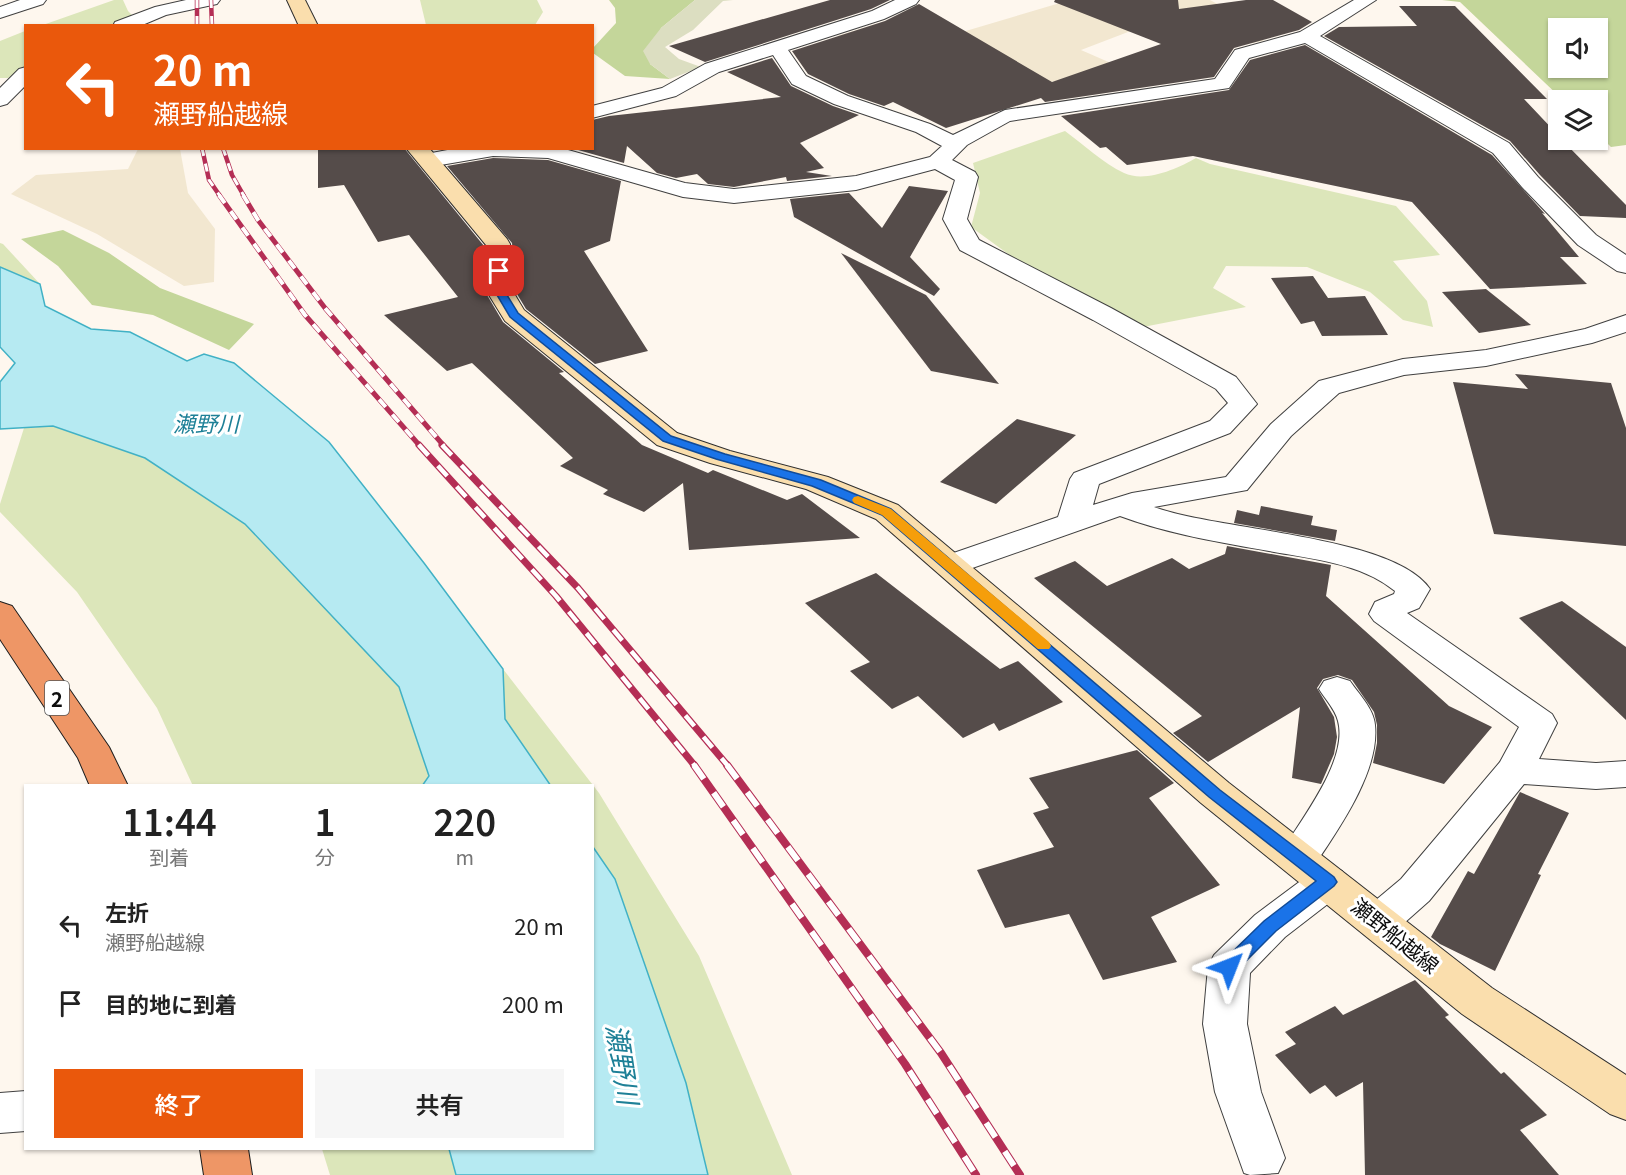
<!DOCTYPE html>
<html lang="ja">
<head>
<meta charset="utf-8">
<style>
  body { margin:0; font-family:Georgia,"Noto Sans JP",serif; background:#f6f6f6; color:#222; height:100vh; display:flex; flex-direction:column; font-size:22px; white-space:nowrap }
  * { box-sizing:border-box; margin:0 }
  p { font-size:20px; color:#767676 }
  .icon { flex:none; width:33px; height:33px; fill:none; stroke:currentColor; stroke-width:2; stroke-linecap:round; stroke-linejoin:round }
  .map { position:relative; flex:1; overflow:hidden }
  .sheet { position:absolute; left:24px; top:784px; width:570px; height:366px; display:flex; flex-direction:column; background:#fff; border-radius:0px; box-shadow:0 2px 4px #0004 }
  .sheet>* { flex:none }
  .banner { position:absolute; left:24px; top:24px; width:570px; height:126px; border-radius:0px; box-shadow:0 2px 4px #0004; background:#ea580c; color:#fff; overflow:hidden }
  .fabs { position:absolute; left:1548px; top:18px; display:grid; gap:12px }
  .fabs a { display:grid; place-items:center; width:60px; height:60px; border-radius:0px; background:#fff; box-shadow:0 2px 4px #0004; font-size:30px }
  .pin { position:absolute; display:grid; place-items:center; width:51px; height:51px; color:#fff; margin:-26px; border-radius:12px; box-shadow:0 3px 9px #0006 }
  .me { position:absolute; width:66px; margin:-33px; rotate:45deg; stroke-linejoin:round; filter:drop-shadow(0 0 4px #0008) }
  .turn { display:flex; align-items:center; gap:21px; height:126px; padding:0 30px; font-size:27px }
  .turn .icon { width:78px; height:78px; stroke-width:2.5 }
  .turn b { display:block; font-size:42px; line-height:51px }
  .eta { display:flex; justify-content:space-evenly; align-items:center; height:102px; text-align:center }
  .eta b { font-size:36px; font-weight:600; line-height:42px }
  .cta { display:flex; gap:12px; margin-top:auto; padding:12px 30px }
  .cta a { flex:1; height:69px; border-radius:0px; background:#ea580c; color:#fff; font-size:24px; font-weight:600; line-height:69px; text-align:center }
  .cta a+a { background:#f6f6f6; color:#222 }
  ul { padding:0; list-style:none }
  li { display:flex; align-items:center; gap:18px; height:78px; padding:0 30px }
  li div { flex:1 }
  li b { display:block; font-size:22px }
  li em { font-style:normal }
  .map>svg:first-child { display:block }
  .farmland { fill:#f2e7d0 }
  .green { fill:#dce6ba }
  .forest { fill:#c4d69a; fill-rule:evenodd }
  .cemetery { fill:#dcdec1 }
  .water { fill:#b6eaf2; stroke:#41b1c5; stroke-width:1.5 }
  .building { fill:#554c4a }
  .lines { fill:none; stroke-linecap:round; stroke-linejoin:round }
  .minor-casing { stroke:#404040; stroke-width:2 }
  .secondary-casing { stroke:#2f2f2f; stroke-width:2 }
  .trunk-casing { stroke:#1e1e1e; stroke-width:2 }
  .minor { fill:#fff; fill-rule:evenodd }
  .secondary { fill:#fadead; fill-rule:evenodd }
  .trunk { fill:#ee9666; fill-rule:evenodd }
  .rail-far3-casing { stroke:#b42e55; stroke-width:4.5 }
  .rail-far2-casing { stroke:#b42e55; stroke-width:5 }
  .rail-far1-casing { stroke:#b42e55; stroke-width:7 }
  .rail-casing { stroke:#b42e55; stroke-width:8 }
  .rail-far3 { stroke:#fff; stroke-width:3; stroke-dasharray:8; stroke-linecap:butt }
  .rail-far2 { stroke:#fff; stroke-width:4; stroke-dasharray:10; stroke-linecap:butt }
  .rail-far1 { stroke:#fff; stroke-width:4.5; stroke-dasharray:14; stroke-linecap:butt }
  .rail { stroke:#fff; stroke-width:6; stroke-dasharray:17; stroke-linecap:butt }
  .route { fill:#1a73e8; stroke:#114b97; stroke-width:1.5 }
  .slow { fill:#f59e0b }
  .labels { text-anchor:middle; dominant-baseline:central; stroke-width:6; stroke-linejoin:round; paint-order:stroke }
  .shield { fill:#fff; stroke:#565656; stroke-width:1.5 }
  .shield-label { font-size:20px; font-weight:bold; fill:#0d0d0d }
  .street-label { font-size:21px; fill:#0d0d0d; stroke:#fff }
  .water-label { font-size:22px; font-style:italic; fill:#1e8097; stroke:#fff }
  .near-water-label { font-size:27px; font-style:italic; fill:#1e8097; stroke:#fff }
</style>
</head>
<body>
<div class="map">
<svg width="1626" height="1175" viewBox="0 0 1626 1175">
  <rect width="100%" height="100%" fill="#fef7ee"/>
  <g class="farmland">
    <path d="M 1070,0 L 1210,0 L 1240,16 L 1264,41 L 1240,45 L 1162,19 L 1081,50 L 1120,67 L 1028,87 L 915,72 L 837,36 L 890,20 L 932,41 Z"/>
    <path d="M 138,149 L 180,149 L 188,193 L 215,229 L 214,282 L 184,286 L 97,234 L 11,194 L 36,175 L 128,169 Z"/>
  </g>
  <g class="green">
    <path d="M 114,0 L 123,0 L 128,11 L 135,18 L 113,25 L 40,26 Z"/>
    <path d="M 420,0 L 537,0 L 543,12 L 535,25 L 426,25 Z"/>
    <path d="M 25,31 L 25,66 L 8,78 L 0,78 L 0,41 Z"/>
    <path d="M 1065,131 C 1084,145 1103,163 1124,173 C 1145,183 1177,169 1196,158 L 1210,164 L 1396,206 L 1440,255 L 1393,261 L 1427,301 L 1433,327 L 1403,320 L 1370,292 L 1307,267 L 1226,266 L 1213,288 L 1246,307 L 1143,327 L 1011,256 L 971,227 L 980,193 L 973,163 Z"/>
    <path d="M 0,243 L 3,244 L 40,284 L 0,267 Z"/>
    <path d="M 53,426 L 145,458 L 245,524 L 399,687 L 429,776 L 422,786 L 193,786 L 157,708 L 77,592 L 0,512 L 0,504 L 24,428 Z"/>
    <path d="M 503,669 L 599,793 L 699,956 L 792,1175 L 708,1175 L 686,1083 L 615,879 L 593,847 L 592,786 L 551,786 L 505,719 Z"/>
    <path d="M 322,1149 L 449,1149 L 456,1175 L 330,1175 Z"/>
  </g>
  <g class="forest">
    <path d="M 609,0 L 695,0 L 661,28 L 650,64 L 670,79 L 625,76 L 593,53 L 593,48 L 616,23 L 615,8 Z"/>
    <path d="M 1442,0 L 1626,0 L 1626,145 L 1611,147 L 1598,134 L 1598,100 L 1563,100 L 1460,2 ZM 1598,28 L 1598,68 L 1558,68 L 1558,28 Z"/>
    <path d="M 63,230 L 109,253 L 160,288 L 254,324 L 229,350 L 153,315 L 92,305 L 58,266 L 21,239 Z"/>
  </g>
  <path class="cemetery" d="M 695,0 L 733,0 L 723,1 L 693,30 L 665,47 L 679,59 L 701,67 L 670,79 L 650,64 L 643,51 L 661,28 Z"/>
  <g class="water">
    <path d="M 0,267 L 40,284 L 45,306 L 91,329 L 130,332 L 187,361 L 204,354 L 234,363 L 329,442 L 424,563 L 503,669 L 505,719 L 551,786 L 422,786 L 429,776 L 399,687 L 245,524 L 145,458 L 53,426 L 0,429 L 0,382 L 15,363 L 0,347 Z"/>
    <path d="M 593,847 L 615,879 L 686,1083 L 708,1175 L 456,1175 L 449,1149 L 592,1149 Z"/>
  </g>
  <g class="building">
    <path d="M 830,0 L 890,0 L 871,9 L 705,62 L 669,46 Z"/>
    <path d="M 1055,0 L 1178,0 L 1179,9 L 1246,0 L 1273,0 L 1312,22 L 1299,30 L 1234,48 L 1214,77 L 1045,102 L 1041,98 L 946,128 L 893,102 L 884,106 L 849,94 L 808,74 L 792,51 L 885,21 L 919,4 L 1052,82 L 1161,44 L 1054,2 Z"/>
    <path d="M 1399,6 L 1455,6 L 1547,99 L 1524,99 L 1558,135 L 1558,140 L 1562,140 L 1626,205 L 1626,218 L 1580,216 L 1540,175 L 1510,141 L 1324,36 L 1339,27 L 1417,26 Z"/>
    <path d="M 1305,45 L 1492,155 L 1545,214 L 1542,213 L 1579,257 L 1560,257 L 1587,284 L 1490,289 L 1412,202 L 1193,156 L 1127,165 L 1106,147 L 1100,148 L 1061,116 L 1229,90 L 1250,60 Z"/>
    <path d="M 772,58 L 791,86 L 833,106 L 859,115 L 800,143 L 824,168 L 806,172 L 832,176 L 787,181 L 786,177 L 734,187 L 708,184 L 697,174 L 676,178 L 657,173 L 627,146 L 624,163 L 571,148 L 592,148 L 592,120 L 609,116 L 781,97 L 727,72 Z"/>
    <path d="M 318,148 L 404,148 L 484,246 L 487,295 L 503,322 L 564,372 L 559,373 L 642,445 L 708,473 L 713,470 L 787,500 L 802,494 L 860,538 L 689,550 L 683,483 L 644,512 L 603,494 L 608,490 L 560,466 L 573,458 L 472,363 L 447,371 L 384,315 L 458,297 L 409,235 L 378,242 L 344,185 L 318,188 Z"/>
    <path d="M 493,158 L 548,160 L 621,181 L 610,241 L 584,251 L 648,351 L 595,364 L 526,309 L 517,294 L 512,243 L 447,166 Z"/>
    <path d="M 909,186 L 948,191 L 910,257 L 940,289 L 934,296 L 794,217 L 790,199 L 849,193 L 882,228 Z"/>
    <path d="M 841,253 L 926,295 L 999,384 L 931,371 Z"/>
    <path d="M 1313,276 L 1328,298 L 1365,296 L 1388,335 L 1322,336 L 1314,321 L 1301,324 L 1271,278 Z"/>
    <path d="M 1486,289 L 1531,325 L 1479,333 L 1442,292 Z"/>
    <path d="M 1515,374 L 1611,383 L 1626,428 L 1626,546 L 1494,534 L 1453,382 L 1528,389 Z"/>
    <path d="M 1017,419 L 1076,435 L 996,504 L 940,482 Z"/>
    <path d="M 1261,506 L 1313,516 L 1311,525 L 1337,530 L 1335,541 L 1234,523 L 1237,510 L 1259,515 Z"/>
    <path d="M 1227,546 L 1331,565 L 1326,596 L 1449,706 L 1492,727 L 1444,784 L 1373,763 L 1377,743 L 1377,725 L 1374,712 L 1352,680 L 1338,675 L 1323,679 L 1317,688 L 1334,717 L 1337,737 L 1334,754 L 1321,784 L 1292,778 L 1300,707 L 1208,762 L 1173,733 L 1202,716 L 1034,578 L 1075,561 L 1107,586 L 1172,558 L 1189,569 L 1225,554 Z"/>
    <path d="M 876,573 L 1000,669 L 1018,661 L 1063,702 L 999,731 L 994,723 L 963,738 L 918,696 L 892,709 L 850,671 L 870,662 L 805,603 Z"/>
    <path d="M 1562,601 L 1626,647 L 1626,720 L 1519,618 Z"/>
    <path d="M 1137,750 L 1174,783 L 1149,798 L 1220,885 L 1151,917 L 1177,962 L 1103,980 L 1069,914 L 1005,928 L 977,870 L 1054,847 L 1033,813 L 1049,808 L 1029,778 Z"/>
    <path d="M 1520,792 L 1569,813 L 1538,874 L 1541,875 L 1495,971 L 1440,944 L 1431,937 L 1468,871 L 1474,874 Z"/>
    <path d="M 1415,980 L 1449,1015 L 1445,1017 L 1501,1074 L 1504,1072 L 1547,1115 L 1520,1130 L 1559,1175 L 1365,1175 L 1363,1082 L 1336,1097 L 1325,1085 L 1310,1094 L 1275,1055 L 1296,1044 L 1285,1032 L 1335,1006 L 1343,1015 Z"/>
  </g>
  <g class="lines">
    <defs>
      <g id="minor">
        <path d="M 20,0 L 46,0 L 43,4 L 0,18 L 0,7 Z"/>
        <path d="M 186,0 L 220,0 L 217,4 L 166,15 L 140,26 L 113,26 L 115,22 L 155,7 Z"/>
        <path d="M 895,0 L 919,0 L 916,4 L 884,19 L 788,50 L 806,76 L 848,96 L 930,124 L 953,135 L 1005,110 L 1215,79 L 1235,50 L 1300,32 L 1354,0 L 1376,0 L 1320,36 L 1509,143 L 1538,177 L 1596,235 L 1626,255 L 1626,273 L 1617,271 L 1578,245 L 1522,187 L 1493,153 L 1305,43 L 1249,58 L 1229,88 L 1010,121 L 967,145 L 952,160 L 975,172 L 978,177 L 967,219 L 979,240 L 1111,308 L 1236,377 L 1257,404 L 1230,433 L 1099,484 L 1093,505 L 1132,493 L 1226,477 L 1271,424 L 1319,381 L 1403,359 L 1486,350 L 1585,329 L 1626,315 L 1626,332 L 1592,343 L 1486,366 L 1404,375 L 1339,393 L 1291,436 L 1247,490 L 1154,507 C 1219,531 1393,535 1430,589 L 1419,608 L 1407,613 L 1552,714 L 1557,723 L 1539,759 L 1596,763 L 1626,761 L 1626,787 L 1596,789 L 1524,784 L 1429,901 L 1394,932 L 1379,937 L 1364,932 L 1358,921 L 1364,910 L 1401,879 L 1500,762 L 1519,727 L 1374,621 L 1369,614 L 1375,602 L 1394,594 L 1395,591 C 1361,563 1312,559 1269,551 C 1219,542 1168,534 1120,516 L 961,572 L 950,575 L 939,572 L 934,565 L 939,558 L 1058,517 L 1070,479 L 1074,473 L 1210,421 L 1228,403 L 1216,389 L 1093,320 L 960,250 L 943,219 L 955,180 L 935,169 L 856,190 L 734,203 L 683,197 L 548,158 L 493,156 L 429,167 L 421,165 L 418,160 L 421,155 L 458,148 L 561,148 L 685,183 L 734,189 L 856,176 L 930,157 L 942,146 L 916,132 L 834,104 L 792,84 L 773,55 L 719,72 L 676,96 L 592,118 L 592,106 L 662,88 L 705,64 L 872,11 Z"/>
        <path d="M 26,67 L 26,85 L 7,104 L 0,106 L 0,88 L 19,69 Z"/>
        <path d="M 1337,677 L 1350,681 C 1358,693 1374,709 1375,725 C 1380,772 1337,831 1312,869 L 1298,873 L 1284,869 L 1278,858 C 1297,824 1349,762 1338,721 C 1335,709 1325,699 1319,689 L 1324,681 Z"/>
        <path d="M 1328,867 L 1342,871 L 1348,882 L 1342,893 L 1285,937 L 1250,973 L 1247,1024 L 1261,1092 L 1285,1158 L 1278,1173 L 1250,1175 L 1244,1173 L 1215,1092 L 1203,1024 L 1208,967 L 1214,955 L 1255,915 L 1314,871 Z"/>
        <path d="M 26,1091 L 26,1131 L 0,1133 L 0,1093 Z"/>
      </g>
      <g id="secondary">
        <path d="M 287,0 L 305,0 L 318,26 L 299,26 Z"/>
        <path d="M 406,148 L 429,148 L 507,239 L 510,244 L 515,295 L 524,310 L 677,433 L 730,451 L 828,477 L 898,505 L 1229,783 L 1492,988 L 1626,1075 L 1626,1120 L 1610,1114 L 1462,1014 L 1201,803 L 876,519 L 806,489 L 710,463 L 657,445 L 505,321 L 489,295 L 486,245 Z"/>
      </g>
      <g id="trunk">
        <path d="M 0,602 L 12,606 L 109,747 L 128,786 L 90,786 L 78,758 L 0,639 Z"/>
        <path d="M 200,1149 L 248,1149 L 252,1175 L 204,1175 Z"/>
      </g>
    </defs>
    <use href="#minor" class="minor-casing"/>
    <use href="#secondary" class="secondary-casing"/>
    <use href="#trunk" class="trunk-casing"/>
    <use href="#minor" class="minor"/>
    <use href="#secondary" class="secondary"/>
    <use href="#trunk" class="trunk"/>
    <defs>
      <g id="rail-far3">
        <path d="M 197,0 L 197,26"/>
        <path d="M 211,0 L 212,26"/>
        <path d="M 202,148 L 209,180 L 220,196"/>
        <path d="M 223,148 L 232,175 L 244,196"/>
      </g>
      <g id="rail-far2">
        <path d="M 219,195 L 305,315 L 420,446"/>
        <path d="M 243,195 L 258,220 L 325,308 L 444,446"/>
      </g>
      <g id="rail-far1">
        <path d="M 419,445 L 556,596 L 695,766"/>
        <path d="M 442,445 L 578,588 L 728,766"/>
      </g>
      <g id="rail">
        <path d="M 694,765 L 905,1064 L 976,1175"/>
        <path d="M 727,765 L 941,1053 L 1020,1175"/>
      </g>
    </defs>
    <use href="#rail-far3" class="rail-far3-casing"/>
    <use href="#rail-far2" class="rail-far2-casing"/>
    <use href="#rail-far1" class="rail-far1-casing"/>
    <use href="#rail" class="rail-casing"/>
    <use href="#rail-far3" class="rail-far3"/>
    <use href="#rail-far2" class="rail-far2"/>
    <use href="#rail-far1" class="rail-far1"/>
    <use href="#rail" class="rail"/>
  </g>
  <path class="route" d="M 499,268 L 504,271 L 507,295 L 518,313 L 671,436 L 725,454 L 821,480 L 891,509 L 1220,790 L 1334,877 L 1337,882 L 1334,886 L 1276,931 L 1235,972 L 1229,974 L 1222,972 L 1220,967 L 1222,962 L 1264,921 L 1316,881 L 1209,797 L 882,515 L 812,486 L 716,459 L 663,441 L 510,317 L 497,295 L 494,271 Z"/>
  <path class="slow" d="M 858,496 L 891,509 L 1049,642 L 1051,646 L 1049,649 L 1038,649 L 882,515 L 854,503 L 852,500 L 854,497 Z"/>
  <g class="labels">
    <rect class="shield" x="45" y="681" width="24" height="34" rx="4.5"/>
    <g class="shield-label">
      <text x="57" y="698">2</text>
    </g>
    <g class="street-label">
      <text transform="translate(1396 935) rotate(39)">瀬野船越線</text>
    </g>
    <g class="water-label">
      <text x="206" y="422">瀬野川</text>
    </g>
    <g class="near-water-label">
      <text transform="translate(624 1064) rotate(81)">瀬野川</text>
    </g>
  </g>
</svg>
<div class="fabs">
<a><svg class="icon" aria-label="sound" viewBox="0 0 24 24"><path d="M4 9h4l5-4v14l-5-4H4zM17 9q2 3 0 6"/></svg></a>
<a><svg class="icon" aria-label="layers" viewBox="0 0 24 24"><path d="M12 4l9 5-9 5-9-5zM3 14l9 5 9-5"/></svg></a>
</div>
<div class="pin" style="left:499px;top:271px;background:#d93025"><svg class="icon" aria-label="arrive" viewBox="0 0 24 24"><path d="M6 21V4h12l-3 4 3 4H6"/></svg></div>
<svg class="me" style="left:1229px;top:967px" viewBox="-20 -20 40 40"><path d="M0-17L14 15 0 8-14 15z" fill="#1a73e8" stroke="#fff" stroke-width="4"/></svg>
<div class="banner">
<div class="turn"><svg class="icon" aria-label="left" viewBox="0 0 24 24"><path d="M17 20v-9H6M10 6l-5 5 5 5"/></svg><div><b>20 m</b>瀬野船越線</div></div>
</div>
<section class="sheet">
<div class="eta">
<div><b>11:44</b><p>到着</p></div>
<div><b>1</b><p>分</p></div>
<div><b>220</b><p>m</p></div>
</div>
<ul>
<li><svg class="icon" aria-label="left" viewBox="0 0 24 24"><path d="M17 20v-9H6M10 6l-5 5 5 5"/></svg><div><b>左折</b><p>瀬野船越線</p></div><em>20 m</em></li>
<li><svg class="icon" aria-label="arrive" viewBox="0 0 24 24"><path d="M6 21V4h12l-3 4 3 4H6"/></svg><div><b>目的地に到着</b></div><em>200 m</em></li>
</ul>
<div class="cta"><a>終了</a><a>共有</a></div>
</section>
</div>
</body>
</html>
